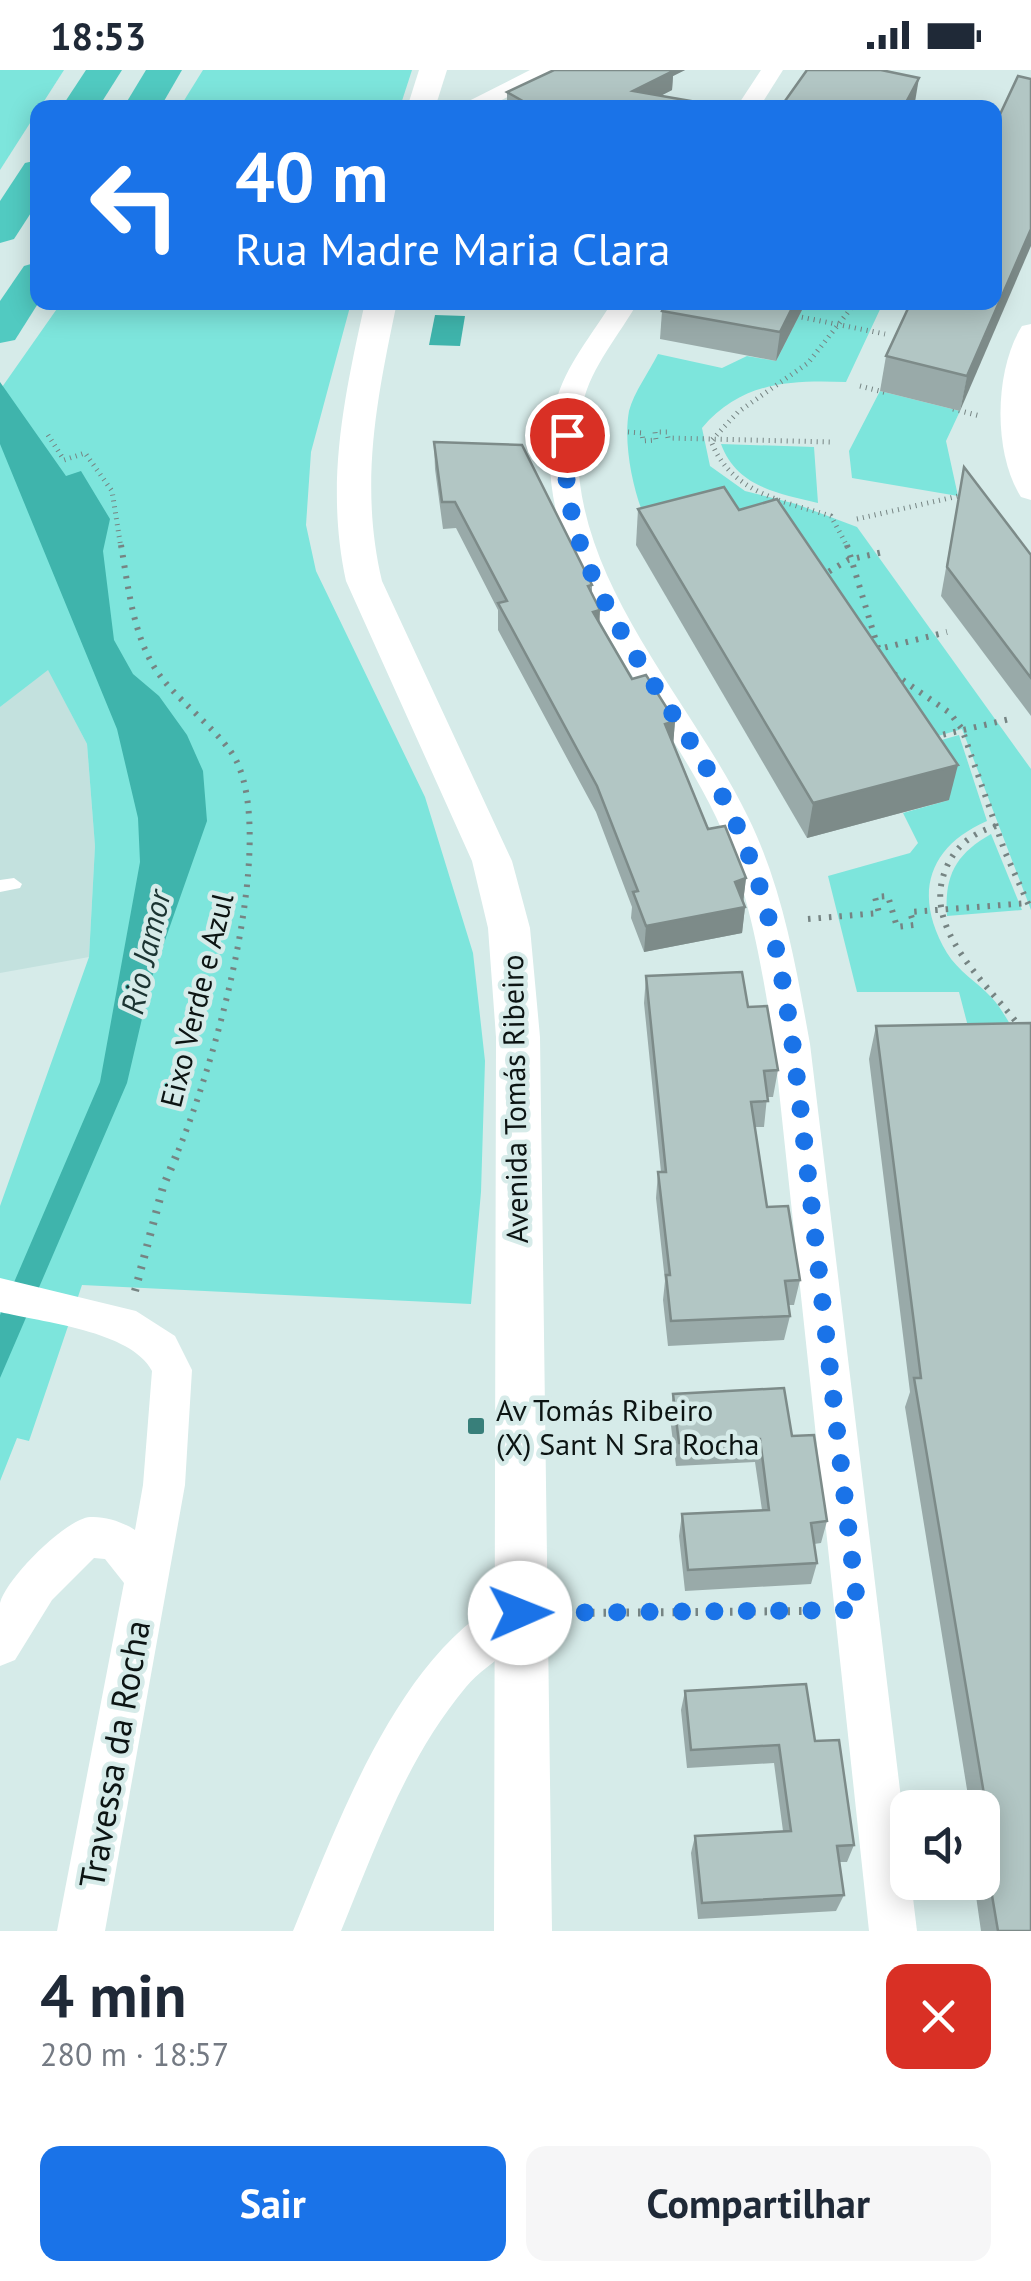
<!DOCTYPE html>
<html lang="pt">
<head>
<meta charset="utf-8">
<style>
  body { margin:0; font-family:"PT Sans",sans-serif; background:#f6f6f7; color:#1f2937; height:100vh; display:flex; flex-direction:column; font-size:38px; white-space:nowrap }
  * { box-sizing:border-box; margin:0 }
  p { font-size:32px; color:#747a83 }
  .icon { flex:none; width:55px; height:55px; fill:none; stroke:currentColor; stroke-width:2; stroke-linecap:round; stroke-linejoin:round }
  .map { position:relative; height:1861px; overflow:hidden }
  .drawer { display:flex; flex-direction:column; background:#fff; flex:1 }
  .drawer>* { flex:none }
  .banner { position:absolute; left:30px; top:30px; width:972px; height:210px; border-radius:20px; box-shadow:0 5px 25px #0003; background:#1a73e8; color:#fff; overflow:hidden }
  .tools { position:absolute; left:890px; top:1720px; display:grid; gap:20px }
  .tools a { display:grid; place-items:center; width:110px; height:110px; border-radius:20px; background:#fff; box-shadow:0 5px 25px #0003; font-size:50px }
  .pin { position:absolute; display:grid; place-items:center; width:85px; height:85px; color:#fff; margin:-42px; border:5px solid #fff; border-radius:50%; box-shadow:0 2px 10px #0007 }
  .me { position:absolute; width:110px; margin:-55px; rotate:89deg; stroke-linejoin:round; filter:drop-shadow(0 0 8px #0008) }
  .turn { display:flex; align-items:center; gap:35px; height:210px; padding:0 40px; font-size:45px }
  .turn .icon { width:130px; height:130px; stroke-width:2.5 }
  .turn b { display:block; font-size:70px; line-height:85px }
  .round { display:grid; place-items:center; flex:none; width:105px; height:105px; border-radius:20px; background:#f6f6f7 }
  .head { display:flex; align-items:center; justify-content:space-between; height:170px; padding:0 40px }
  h1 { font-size:60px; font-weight:800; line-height:75px }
  .cta { display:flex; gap:20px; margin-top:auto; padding:20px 40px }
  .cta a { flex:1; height:115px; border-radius:20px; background:#1a73e8; color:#fff; font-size:40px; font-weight:800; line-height:115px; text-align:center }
  .cta a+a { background:#f6f6f7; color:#1f2937 }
  .status { display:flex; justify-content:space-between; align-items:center; height:70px; padding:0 50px; background:#fff; direction:ltr }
  .status svg { height:28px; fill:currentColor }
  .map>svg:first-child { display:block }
  .built { fill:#c3e1de }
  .green { fill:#7de5dc }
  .water { fill:#3fb4ac }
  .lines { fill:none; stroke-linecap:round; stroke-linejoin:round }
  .path-far2 { stroke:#768483; stroke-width:5; stroke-dasharray:1 5; stroke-linecap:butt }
  .path-far1 { stroke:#768483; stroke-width:6; stroke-dasharray:2.5 8; stroke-linecap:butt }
  .path { stroke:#768483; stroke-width:8; stroke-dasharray:2.5 9; stroke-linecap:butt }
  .service { fill:#fff; fill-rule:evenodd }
  .minor { fill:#fff; fill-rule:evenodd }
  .tertiary { fill:#fff; fill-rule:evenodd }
  .motorway { fill:#51cac1; fill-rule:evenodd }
  .wall { fill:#99aaa9 }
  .shaded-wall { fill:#7d8b89 }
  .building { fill:#b2c6c4; stroke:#7d8b89; stroke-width:2.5 }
  .route { stroke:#1a73e8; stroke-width:18; stroke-dasharray:0 32.4 }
  .poi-dot { fill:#387f7a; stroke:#d6ebe9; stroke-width:4 }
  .labels { text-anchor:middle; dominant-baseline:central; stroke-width:9; stroke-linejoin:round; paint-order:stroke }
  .street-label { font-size:30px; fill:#0c1413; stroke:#d6ebe9 }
  .poi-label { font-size:30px; fill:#0c1413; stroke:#d6ebe9; text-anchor:start }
  .water-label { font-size:32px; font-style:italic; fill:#1b3432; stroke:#d6ebe9 }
  .near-street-label { font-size:35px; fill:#0c1413; stroke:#d6ebe9 }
</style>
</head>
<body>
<div class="status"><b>18:53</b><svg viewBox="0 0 49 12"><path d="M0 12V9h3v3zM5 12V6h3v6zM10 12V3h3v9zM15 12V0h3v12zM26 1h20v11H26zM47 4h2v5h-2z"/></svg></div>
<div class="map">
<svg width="1031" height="1861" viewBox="0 0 1031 1861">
  <rect width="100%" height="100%" fill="#d6ebe9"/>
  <path class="built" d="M 48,599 L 87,674 L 95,776 L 89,887 L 0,903 L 0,637 Z"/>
  <g class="green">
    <path d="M 0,0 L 64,0 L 0,100 Z"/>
    <path d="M 203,0 L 412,0 L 400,37 L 180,37 Z"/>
    <path d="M 61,233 L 351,233 L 311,382 L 306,455 L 316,501 L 425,727 L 473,883 L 485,991 L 481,1122 L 471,1234 L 82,1215 L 29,1371 L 17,1368 L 0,1411 L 0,1136 L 89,887 L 95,776 L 87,674 L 48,600 L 0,637 L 0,320 Z"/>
    <path d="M 805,233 L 883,233 L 846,312 C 789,310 741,312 702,358 L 710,396 L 745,421 L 796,434 L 857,457 L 1031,699 L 1031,840 L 962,659 L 914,673 L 646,451 C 633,421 623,374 629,341 C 634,322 649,302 658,284 L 722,298 L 747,286 L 776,291 Z"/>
    <path d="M 880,321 L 960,341 L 946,371 L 958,426 L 852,408 L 849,381 Z"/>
    <path d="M 721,374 L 814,377 L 818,433 C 777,423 737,417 721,374 Z"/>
    <path d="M 959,665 L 987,751 C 927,777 913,826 947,883 C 958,901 977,912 991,927 C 1001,937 1009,953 1017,966 L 976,987 L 959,922 L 857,922 L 828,806 L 910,783 L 918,773 L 903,743 L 949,730 L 917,677 Z"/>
    <path d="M 991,764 L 1022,840 L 947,846 C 944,805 956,784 991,764 Z"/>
  </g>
  <g class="water">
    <path d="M 435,245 L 465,246 L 460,276 L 429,275 Z"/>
    <path d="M 0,312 L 66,406 L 81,401 L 110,449 L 103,481 L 114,570 L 133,604 L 159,626 L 187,665 L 203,701 L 207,751 L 151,910 L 127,1013 L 0,1308 L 0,1245 L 100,1012 L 140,792 L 138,748 L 117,659 L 0,374 Z"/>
  </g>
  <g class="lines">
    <g class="path-far2">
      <path d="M 796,246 L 885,264"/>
      <path d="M 860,316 L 887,323"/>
      <path d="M 953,339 L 980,346"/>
      <path d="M 628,362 L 642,363 L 643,371 L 656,370 L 655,362 L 667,362 L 668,368 L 832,372"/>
      <path d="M 48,365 L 64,390 L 85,383 L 112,421 L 121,478"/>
      <path d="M 857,449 L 963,425"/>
      <path d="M 848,478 L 831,446 C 782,431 731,423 711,371 L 738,342 L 808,293 L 856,232"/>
    </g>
    <g class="path-far1">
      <path d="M 121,475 C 129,521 134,576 165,612 C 184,635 225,667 237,692 C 277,778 213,1000 176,1086"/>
      <path d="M 847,475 L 879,581"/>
      <path d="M 820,507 L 848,490 L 883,482"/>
      <path d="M 875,580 L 947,562"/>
      <path d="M 894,604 L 950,643 L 962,659 L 1005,782 L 1031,840"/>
      <path d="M 933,667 L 1010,649"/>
      <path d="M 996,756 C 972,763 954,777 945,801 C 922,860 988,914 1020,957 L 1031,956"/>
      <path d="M 808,849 L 879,843 L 875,827 L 888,826 L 897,857 L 914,855 L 910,842 L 1029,833"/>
    </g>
    <g class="path">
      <path d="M 135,1221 L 163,1117 L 177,1084"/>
      <path d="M 569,1543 L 812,1541"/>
    </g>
    <path class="service" d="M 14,808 L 22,814 L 20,818 L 0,822 L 0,810 Z"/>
    <g class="minor">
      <path d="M 530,0 L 560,0 L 486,38 L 455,38 Z"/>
      <path d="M 761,0 L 783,0 L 759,38 L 736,38 Z"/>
      <path d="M 612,232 L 638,232 C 620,264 591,297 583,333 C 550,489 685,617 748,747 C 783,818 796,897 810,974 L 917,1861 L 869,1861 L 774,974 C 762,897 749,818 716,747 C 654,617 519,487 556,332 C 565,296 593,264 612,232 Z"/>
      <path d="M 1031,254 L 1031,430 L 1021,427 C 993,384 994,300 1022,256 Z"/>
      <path d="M 0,1208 L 136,1241 L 175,1266 L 192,1300 L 185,1415 L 105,1861 L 57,1861 L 124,1513 L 105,1489 L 94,1488 L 52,1530 L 15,1590 L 0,1596 C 0,1577 0,1551 0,1533 C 6,1509 65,1449 90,1447 C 105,1446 123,1452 135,1460 L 143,1415 L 152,1301 C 132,1261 41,1252 0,1242 Z"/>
      <path d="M 520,1522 L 535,1528 L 542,1543 C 527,1576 488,1590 466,1617 C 406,1689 376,1776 341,1861 L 293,1861 C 339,1752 402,1570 520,1522 Z"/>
    </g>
    <g class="tertiary">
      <path d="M 419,0 L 447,0 L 435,38 L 407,38 Z"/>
      <path d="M 365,232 L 397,232 C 377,328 359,414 382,511 L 512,791 L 530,858 L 540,967 L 552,1861 L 494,1861 L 496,967 L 488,858 L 472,791 L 346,511 C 325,414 344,328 365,232 Z"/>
    </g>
    <g class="motorway">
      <path d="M 86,0 L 122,0 L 98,38 L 61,38 Z"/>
      <path d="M 146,0 L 182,0 L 160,38 L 123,38 Z"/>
      <path d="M 38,90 L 38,132 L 14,169 L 0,173 L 0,131 L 25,93 Z"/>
      <path d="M 38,192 L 39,232 L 15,270 L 0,273 L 0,231 L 24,196 Z"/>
    </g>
  </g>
  <g class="wall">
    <path d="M 553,0 L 685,0 L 673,6 L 672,20 L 660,26 L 701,38 L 507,38 L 507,22 Z"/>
    <path d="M 1031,9 L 960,341 L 880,321 L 886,286 Z"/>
    <path d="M 806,232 L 776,291 L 660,269 L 662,241 Z"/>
    <path d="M 434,372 L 592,515 L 592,525 L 599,553 L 632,609 L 675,651 L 673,674 L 708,759 L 746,808 L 743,832 L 745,837 L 742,863 L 644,882 L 631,848 L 632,837 L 596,742 L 498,560 L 498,540 L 456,458 L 443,459 L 435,399 Z"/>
    <path d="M 964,397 L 1031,485 L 1031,646 L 941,526 Z"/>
    <path d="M 638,439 L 739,440 L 949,730 L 807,768 L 636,475 Z"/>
    <path d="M 646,906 L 748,937 L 778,1000 L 773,1027 L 767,1027 L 764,1057 L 755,1057 L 767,1137 L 800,1210 L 794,1235 L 788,1235 L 790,1246 L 784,1270 L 668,1276 L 663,1230 L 665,1211 L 656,1128 L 658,1102 L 661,1102 L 644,933 Z"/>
    <path d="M 876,956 L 1031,1861 L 981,1861 L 974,1812 L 982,1812 L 982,1738 L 970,1738 L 905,1337 L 910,1322 L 869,989 Z"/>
    <path d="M 673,1324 L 792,1366 L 827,1451 L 821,1473 L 814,1474 L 817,1493 L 811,1514 L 685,1521 L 679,1466 L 682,1444 L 762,1440 L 755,1392 L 676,1396 L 670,1348 Z"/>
    <path d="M 685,1621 L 815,1671 L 854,1775 L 847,1792 L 839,1792 L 844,1825 L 836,1841 L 698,1849 L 691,1783 L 695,1766 L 783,1761 L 774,1693 L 687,1698 L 681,1640 Z"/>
  </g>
  <g class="shaded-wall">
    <path d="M 660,0 L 685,0 L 673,6 L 672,20 L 637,38 L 633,21 Z"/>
    <path d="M 919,8 L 914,38 L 903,38 Z"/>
    <path d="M 1031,159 L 1031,176 L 960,341 L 967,306 Z"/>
    <path d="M 795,232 L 806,232 L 776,291 L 780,262 Z"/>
    <path d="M 600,540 L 599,567 L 593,542 Z"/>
    <path d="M 675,651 L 673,677 L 665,654 Z"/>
    <path d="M 958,695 L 949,730 L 807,768 L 813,733 Z"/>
    <path d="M 746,808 L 743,833 L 735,812 Z"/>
    <path d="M 745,837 L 742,863 L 644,882 L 646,856 Z"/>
  </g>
  <g class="building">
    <path d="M 554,0 L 671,0 L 673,1 L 633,21 L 702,33 L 699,38 L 535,38 L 507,22 Z"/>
    <path d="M 807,0 L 881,0 L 919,8 L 903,38 L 780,38 Z"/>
    <path d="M 1018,6 L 1031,9 L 1031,159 L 967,306 L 886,286 L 911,232 L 995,232 L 995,55 Z"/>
    <path d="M 666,232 L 795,232 L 780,262 L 662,241 Z"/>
    <path d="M 434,372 L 522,375 L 592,515 L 588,516 L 600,540 L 593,542 L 632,609 L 646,605 L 675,651 L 665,654 L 708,759 L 725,756 L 746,808 L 735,812 L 745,837 L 646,856 L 633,822 L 638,821 L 597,716 L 498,533 L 507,531 L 455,432 L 442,432 Z"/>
    <path d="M 964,397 L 1031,485 L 1031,608 L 947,497 Z"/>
    <path d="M 724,417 L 739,440 L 777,429 L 958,695 L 813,733 L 638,439 Z"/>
    <path d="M 742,902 L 748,937 L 767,936 L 778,1000 L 764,1001 L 768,1031 L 751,1032 L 767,1137 L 788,1136 L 800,1210 L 785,1211 L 790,1246 L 671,1251 L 666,1205 L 670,1205 L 658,1102 L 666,1102 L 646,906 Z"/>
    <path d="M 1031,953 L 1031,1861 L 998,1861 L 982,1766 L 982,1742 L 987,1742 L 914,1308 L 921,1308 L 876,956 Z"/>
    <path d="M 784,1318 L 792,1366 L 814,1365 L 827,1451 L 811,1453 L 817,1493 L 688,1500 L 682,1444 L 769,1440 L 760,1369 L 679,1373 L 673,1324 Z"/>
    <path d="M 806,1614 L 815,1671 L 839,1670 L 854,1775 L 837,1776 L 844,1825 L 702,1833 L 695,1766 L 791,1761 L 779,1675 L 691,1680 L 685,1621 Z"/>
  </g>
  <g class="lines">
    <path class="route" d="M 520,1543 L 858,1540 C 841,1398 825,1255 809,1113 C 794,989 786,860 732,745 C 674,624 552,508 567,365"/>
  </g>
  <rect class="poi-dot" x="466" y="1346" width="20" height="20" rx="5"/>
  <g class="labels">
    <g class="street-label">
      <text transform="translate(196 930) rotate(-76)">Eixo Verde e Azul</text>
      <text transform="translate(514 1029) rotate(-91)">Avenida Tomás Ribeiro</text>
    </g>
    <g class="poi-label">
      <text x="496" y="1339">Av Tomás Ribeiro<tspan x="496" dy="34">(X) Sant N Sra Rocha</tspan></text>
    </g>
    <g class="water-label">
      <text transform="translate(145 882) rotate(-77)">Rio Jamor</text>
    </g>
    <g class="near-street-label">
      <text transform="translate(114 1684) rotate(-80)">Travessa da Rocha</text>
    </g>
  </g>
</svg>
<div class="tools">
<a><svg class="icon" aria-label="sound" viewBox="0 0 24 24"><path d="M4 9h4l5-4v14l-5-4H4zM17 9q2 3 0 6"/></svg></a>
</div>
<div class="pin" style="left:567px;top:365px;background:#d93025"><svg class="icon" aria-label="arrive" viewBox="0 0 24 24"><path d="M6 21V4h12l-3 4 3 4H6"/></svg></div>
<svg class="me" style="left:520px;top:1543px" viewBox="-20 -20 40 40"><circle r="19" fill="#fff"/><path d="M0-13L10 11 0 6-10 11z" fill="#1a73e8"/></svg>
<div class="banner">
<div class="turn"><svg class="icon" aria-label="left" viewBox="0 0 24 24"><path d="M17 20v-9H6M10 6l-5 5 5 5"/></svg><div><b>40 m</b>Rua Madre Maria Clara</div></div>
</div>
</div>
<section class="drawer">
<div class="head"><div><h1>4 min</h1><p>280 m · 18:57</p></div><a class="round" style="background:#d93025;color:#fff"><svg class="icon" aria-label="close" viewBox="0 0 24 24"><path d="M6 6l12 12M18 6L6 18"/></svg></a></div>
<div class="cta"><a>Sair</a><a>Compartilhar</a></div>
</section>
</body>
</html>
